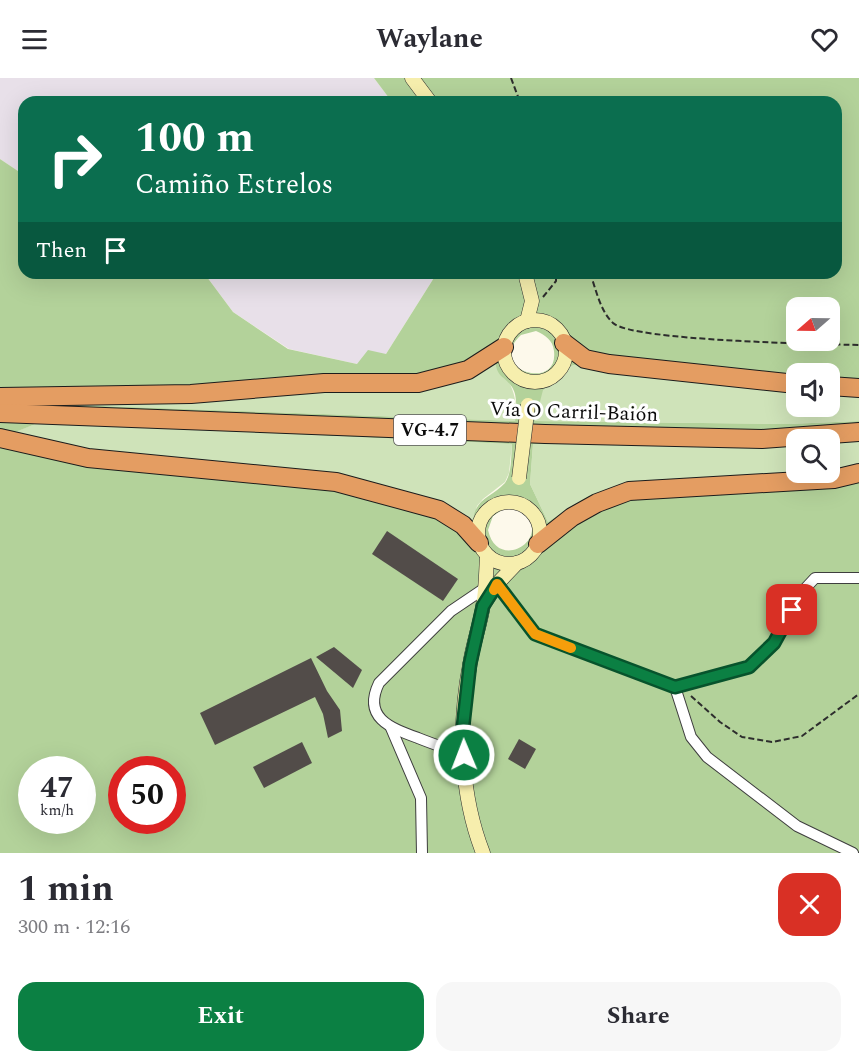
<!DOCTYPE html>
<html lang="en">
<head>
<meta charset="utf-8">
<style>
  body { margin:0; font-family:Spectral,serif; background:#f7f7f7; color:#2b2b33; height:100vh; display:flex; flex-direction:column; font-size:22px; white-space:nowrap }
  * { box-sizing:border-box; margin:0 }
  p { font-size:20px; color:#7c7c81 }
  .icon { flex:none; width:33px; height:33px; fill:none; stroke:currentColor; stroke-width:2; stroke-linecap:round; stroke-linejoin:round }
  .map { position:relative; height:775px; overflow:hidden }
  .sheet { display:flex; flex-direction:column; background:#fff; flex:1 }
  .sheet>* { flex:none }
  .guide { position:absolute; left:18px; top:18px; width:824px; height:183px; border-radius:18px; box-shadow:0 6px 24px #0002; background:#0b6e4f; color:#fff; overflow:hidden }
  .needle { width:39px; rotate:250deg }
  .controls { position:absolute; left:786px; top:219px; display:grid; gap:12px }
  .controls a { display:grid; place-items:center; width:54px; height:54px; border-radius:12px; background:#fff; box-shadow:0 6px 24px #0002; font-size:30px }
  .speed { position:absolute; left:18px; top:678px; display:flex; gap:12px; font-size:30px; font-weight:700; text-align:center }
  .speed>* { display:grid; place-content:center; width:78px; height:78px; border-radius:50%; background:#fff; box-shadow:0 6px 24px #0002; line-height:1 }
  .speed small { font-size:15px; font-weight:400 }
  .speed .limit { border:9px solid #d22; background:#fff; color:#111 }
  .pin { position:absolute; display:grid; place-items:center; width:51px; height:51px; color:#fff; margin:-26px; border-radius:12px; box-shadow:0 3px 9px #0006 }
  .me { position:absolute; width:66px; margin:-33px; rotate:359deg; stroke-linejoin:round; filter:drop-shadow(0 0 4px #0008) }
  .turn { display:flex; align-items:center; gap:21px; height:126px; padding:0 18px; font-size:27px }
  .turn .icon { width:78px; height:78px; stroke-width:2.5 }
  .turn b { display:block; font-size:42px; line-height:51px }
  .then { display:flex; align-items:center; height:57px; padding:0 18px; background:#0003; gap:12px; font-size:22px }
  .round { display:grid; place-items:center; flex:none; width:63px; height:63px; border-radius:18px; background:#f7f7f7 }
  .headline { display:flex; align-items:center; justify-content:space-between; height:102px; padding:0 18px }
  h1 { font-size:36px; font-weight:700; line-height:45px }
  .primary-button { display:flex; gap:12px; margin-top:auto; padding:12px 18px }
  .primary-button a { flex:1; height:69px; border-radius:18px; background:#0b8043; color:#fff; font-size:24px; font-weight:700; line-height:69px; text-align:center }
  .primary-button a+a { background:#f7f7f7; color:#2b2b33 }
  header { display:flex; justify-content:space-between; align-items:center; height:78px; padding:0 18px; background:#fff; font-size:27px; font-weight:700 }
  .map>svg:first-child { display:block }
  .industrial { fill:#e8e0e9 }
  .green { fill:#cfe3b9 }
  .forest { fill:#b3d29a; fill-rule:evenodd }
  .building { fill:#524c49 }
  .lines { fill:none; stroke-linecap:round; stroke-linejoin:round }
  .street-casing { stroke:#3e3e3e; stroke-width:12 }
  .secondary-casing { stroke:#2d2d2d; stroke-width:15 }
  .highway-casing { stroke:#1c1c1c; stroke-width:20 }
  .path { stroke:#2d2d2d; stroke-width:2; stroke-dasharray:6 3; stroke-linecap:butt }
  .street { stroke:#fff; stroke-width:10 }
  .secondary { stroke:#f6eead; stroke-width:14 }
  .highway { stroke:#e49d62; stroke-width:18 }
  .secondary-bridge-casing { stroke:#2d2d2d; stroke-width:15; stroke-linecap:butt }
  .secondary-bridge { stroke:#f6eead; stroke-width:14 }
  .route-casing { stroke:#07532c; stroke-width:15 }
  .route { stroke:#0b8043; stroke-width:10 }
  .slow { stroke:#f59e0b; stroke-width:10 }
  .labels { text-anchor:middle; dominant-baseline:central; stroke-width:6; stroke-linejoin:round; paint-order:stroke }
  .shield { fill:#fff; stroke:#545454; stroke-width:1.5 }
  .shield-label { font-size:18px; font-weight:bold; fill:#0b0b0b }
  .street-label { font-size:20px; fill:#0b0b0b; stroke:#fff }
</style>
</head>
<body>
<header><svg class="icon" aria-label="menu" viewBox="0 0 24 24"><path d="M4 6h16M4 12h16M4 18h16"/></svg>Waylane<svg class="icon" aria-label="heart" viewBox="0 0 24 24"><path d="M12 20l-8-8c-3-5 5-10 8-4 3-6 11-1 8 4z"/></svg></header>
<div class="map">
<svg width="859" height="775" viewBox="0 0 859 775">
  <rect width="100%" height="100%" fill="#fdf9eb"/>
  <g class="industrial">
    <path d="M 0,0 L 374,0 L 392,24 L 24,24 L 24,97 L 0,81 Z"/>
    <path d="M 204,195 L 437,195 L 386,276 L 357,286 L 289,271 L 233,234 Z"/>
  </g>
  <g class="green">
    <path d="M 495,280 C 509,303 519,316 515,343 L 75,327 L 74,321 Z"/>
    <path d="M 574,287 L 595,292 L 681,298 L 796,311 L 796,328 L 830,328 L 830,314 L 859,317 L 859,343 L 788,346 L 535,343 L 542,312 L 564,296 L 569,289 Z"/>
    <path d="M 38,345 L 512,366 L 509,395 L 505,404 L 483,421 L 477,428 L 473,446 L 145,384 L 12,355 Z"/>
    <path d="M 830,364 L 859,364 L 859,387 L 830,392 Z"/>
    <path d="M 796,365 L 796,394 L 778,397 L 645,403 L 614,409 L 548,444 L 530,406 L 533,366 Z"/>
  </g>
  <path class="forest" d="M 374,0 L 859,0 L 859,317 L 830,314 L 830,296 L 796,296 L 796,311 L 681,298 L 595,292 L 574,287 L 569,289 L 564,296 L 543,312 L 535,343 L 788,346 L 859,343 L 859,364 L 533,366 L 530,406 L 548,444 L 587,419 L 614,409 L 646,403 L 830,394 L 830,392 L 859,387 L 859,775 L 0,775 L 0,81 L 24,97 L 24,195 L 204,195 L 233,234 L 288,271 L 357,286 L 368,272 L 386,276 L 437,195 L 836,195 L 836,24 L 392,24 ZM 796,230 L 830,230 L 830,262 L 796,262 ZM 536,253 C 545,257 553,262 554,273 C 559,315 484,291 521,257 ZM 495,281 C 497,301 503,296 512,309 C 518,318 516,333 515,343 L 76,327 L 74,321 L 472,293 ZM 38,345 L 512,366 C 511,378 512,395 505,405 C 491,420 474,420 473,445 L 269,391 L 145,384 L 13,355 ZM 505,430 C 514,430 521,431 527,438 C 548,464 497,493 488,452 L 493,438 ZM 32,692 L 82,692 L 82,742 L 32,742 ZM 122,692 L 172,692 L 172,742 L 122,742 Z"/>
  <g class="building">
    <path d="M 387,453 L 458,501 L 443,523 L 372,476 Z"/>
    <path d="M 334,569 L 362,592 L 353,610 L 316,579 Z"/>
    <path d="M 311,580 L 327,613 L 340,632 L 342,653 L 328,660 L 323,636 L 315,619 L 215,667 L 200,635 Z"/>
    <path d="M 519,661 L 536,671 L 525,691 L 508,681 Z"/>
    <path d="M 302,664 L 312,685 L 264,710 L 253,689 Z"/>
  </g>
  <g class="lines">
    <defs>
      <g id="street">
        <path d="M 497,506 L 535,556 L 675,609 L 749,589 L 774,565 L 801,515 L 815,500 L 859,500"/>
        <path d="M 675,609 L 691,659 L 707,679 L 797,748 L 853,775"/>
        <path d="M 391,650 L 421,720 L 422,775"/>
        <path d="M 464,677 C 448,671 433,666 418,660 C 391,650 362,640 379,605 L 451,533 L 485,510"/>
      </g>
      <g id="secondary">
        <path d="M 412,0 L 430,24"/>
        <path d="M 525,195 L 532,223 L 527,243"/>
        <circle cx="535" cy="273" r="31"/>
        <circle cx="509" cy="455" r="31"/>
        <path d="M 484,526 L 497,506 L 517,485"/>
        <path d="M 483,775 C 460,716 458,647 470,586 C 473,566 480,547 483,528 C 486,512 486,494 487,478"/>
      </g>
      <g id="highway">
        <path d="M 564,265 L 585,281 L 609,286 L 796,306"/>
        <path d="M 830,308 L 859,310"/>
        <path d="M 0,319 L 191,316 L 324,305 L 418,305 L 468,292 L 504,269"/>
        <path d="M 0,335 L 545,356 L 762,361 L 859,354"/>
        <path d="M 0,360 L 88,380 L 336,404 L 439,432 L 463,447 L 479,465"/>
        <path d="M 538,466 L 572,439 L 597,425 L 629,413 L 834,401 L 859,395"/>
      </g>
    </defs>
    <use href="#street" class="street-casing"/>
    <use href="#secondary" class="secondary-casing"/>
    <use href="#highway" class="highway-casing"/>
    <g class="path">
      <path d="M 511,0 L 520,24"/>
      <path d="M 590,195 C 596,211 600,233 613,245 C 633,263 822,266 859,267"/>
      <path d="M 543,219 L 556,203 L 556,195"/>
      <path d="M 691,618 L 720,644 L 742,659 L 772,664 L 802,658 L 859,616"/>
    </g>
    <use href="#street" class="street"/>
    <use href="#secondary" class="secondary"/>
    <use href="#highway" class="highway"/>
    <defs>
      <path id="secondary-bridge" d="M 519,400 L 528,327"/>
    </defs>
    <use href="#secondary-bridge" class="secondary-bridge-casing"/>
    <use href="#secondary-bridge" class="secondary-bridge"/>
  </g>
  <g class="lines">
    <defs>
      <path id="route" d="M 464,677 L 463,649 L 470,586 L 483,528 L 497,506 L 535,556 L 675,609 L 749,589 L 774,565 L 792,532"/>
    </defs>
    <use href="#route" class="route-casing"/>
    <use href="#route" class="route"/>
    <path class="slow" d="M 494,512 L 497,506 L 535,556 L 571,570"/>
  </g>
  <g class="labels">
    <rect class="shield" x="394" y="337" width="72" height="30" rx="4.5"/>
    <g class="shield-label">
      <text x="430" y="352">VG-4.7</text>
    </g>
    <g class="street-label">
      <text transform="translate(574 334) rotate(2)">Vía O Carril-Baión</text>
    </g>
  </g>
</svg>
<div class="controls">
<a><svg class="needle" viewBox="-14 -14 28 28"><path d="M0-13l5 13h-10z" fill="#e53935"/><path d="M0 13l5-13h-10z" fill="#7c7c81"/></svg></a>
<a><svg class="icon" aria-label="sound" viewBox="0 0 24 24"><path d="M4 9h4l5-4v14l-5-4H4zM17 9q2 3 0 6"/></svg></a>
<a><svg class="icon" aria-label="search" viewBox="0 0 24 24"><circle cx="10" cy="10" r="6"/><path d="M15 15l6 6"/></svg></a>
</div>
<div class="speed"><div>47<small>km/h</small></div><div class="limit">50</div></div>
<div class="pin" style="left:792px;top:532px;background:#d93025"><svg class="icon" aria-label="arrive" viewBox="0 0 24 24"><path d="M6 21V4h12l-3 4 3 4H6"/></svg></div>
<svg class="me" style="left:464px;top:677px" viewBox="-20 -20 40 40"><circle r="17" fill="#0b8043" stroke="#fff" stroke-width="3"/><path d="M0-11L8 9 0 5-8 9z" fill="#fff"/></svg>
<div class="guide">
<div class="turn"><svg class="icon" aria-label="right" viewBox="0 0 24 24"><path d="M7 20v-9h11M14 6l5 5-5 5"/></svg><div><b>100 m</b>Camiño Estrelos</div></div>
<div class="then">Then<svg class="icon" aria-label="arrive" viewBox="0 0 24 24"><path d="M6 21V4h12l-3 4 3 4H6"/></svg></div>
</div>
</div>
<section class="sheet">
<div class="headline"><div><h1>1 min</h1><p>300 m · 12:16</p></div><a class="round" style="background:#d93025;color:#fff"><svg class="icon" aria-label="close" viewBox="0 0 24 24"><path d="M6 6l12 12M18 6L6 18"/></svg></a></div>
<div class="primary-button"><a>Exit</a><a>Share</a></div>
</section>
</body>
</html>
